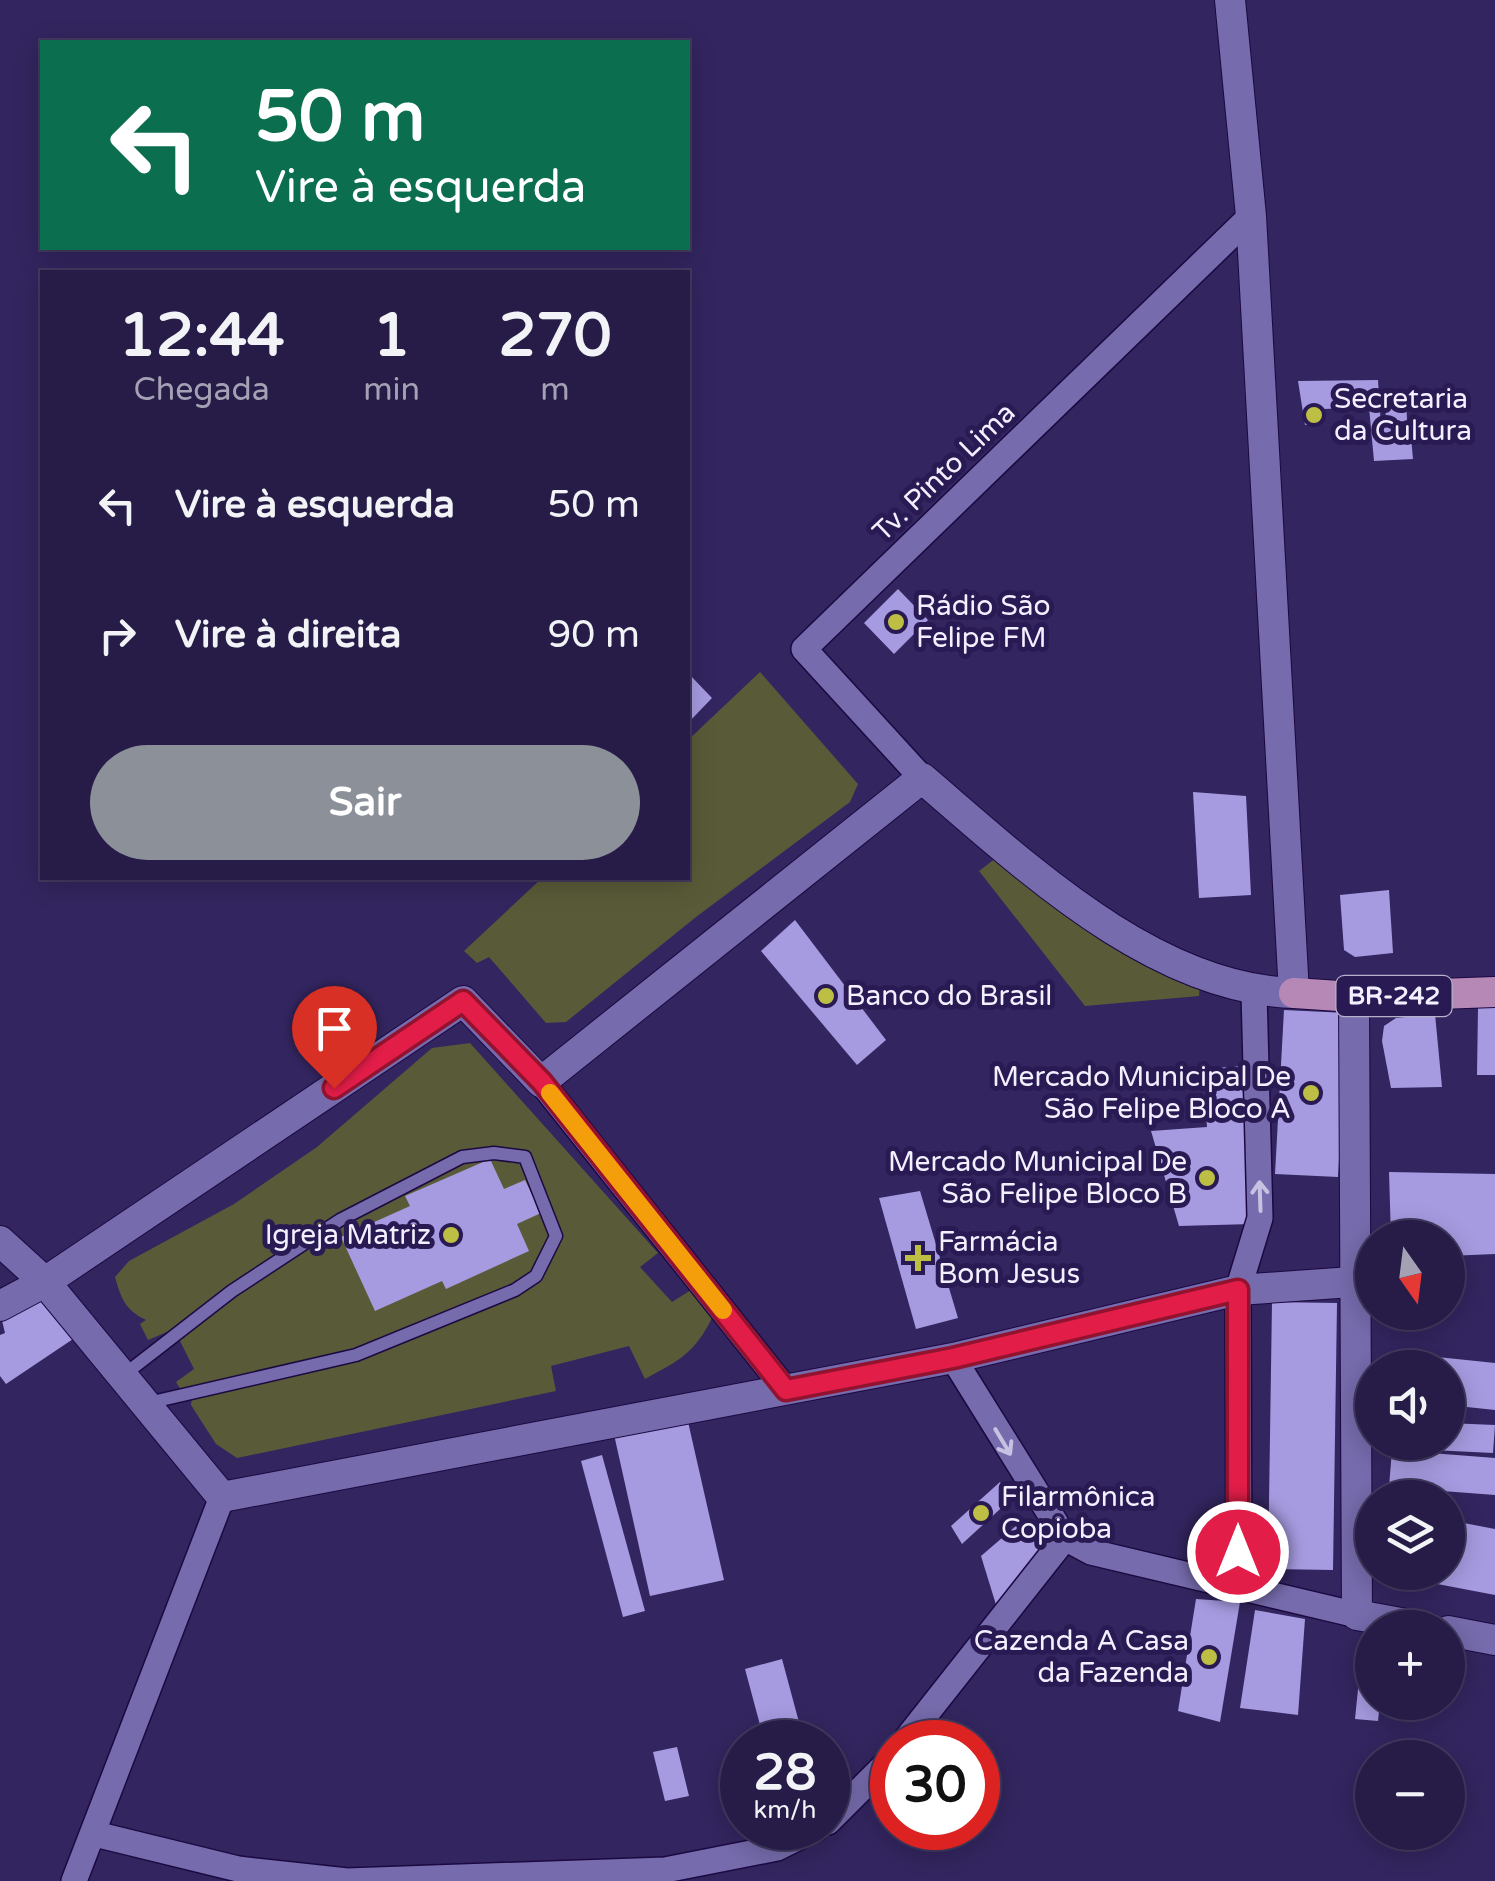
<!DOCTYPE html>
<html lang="pt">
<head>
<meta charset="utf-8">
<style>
  body { margin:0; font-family:"Varela Round",sans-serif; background:#2e254e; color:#f1f3f6; height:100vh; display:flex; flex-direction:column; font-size:38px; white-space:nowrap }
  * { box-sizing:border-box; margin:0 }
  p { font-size:32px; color:#a4a1b4 }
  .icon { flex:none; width:55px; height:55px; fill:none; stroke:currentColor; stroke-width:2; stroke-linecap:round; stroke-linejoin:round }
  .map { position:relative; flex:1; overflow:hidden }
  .side { position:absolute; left:40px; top:270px; width:650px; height:610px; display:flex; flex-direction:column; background:#261c47; border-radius:0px; box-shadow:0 5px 25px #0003,0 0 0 2px #423a60 }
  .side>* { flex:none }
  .guide { position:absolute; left:40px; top:40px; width:650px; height:210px; border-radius:0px; box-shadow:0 5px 25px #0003,0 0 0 2px #423a60; background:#0b6e4f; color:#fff; overflow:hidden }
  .needle { width:65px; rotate:166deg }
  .tools { position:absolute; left:1355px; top:1220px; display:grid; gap:20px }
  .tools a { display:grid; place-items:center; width:110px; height:110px; border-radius:50%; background:#261c47; box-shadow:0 5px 25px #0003,0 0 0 2px #423a60; font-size:50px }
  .speed { position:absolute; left:720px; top:1720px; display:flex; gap:20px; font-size:50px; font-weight:700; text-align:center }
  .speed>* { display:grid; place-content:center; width:130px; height:130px; border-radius:50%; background:#261c47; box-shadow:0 5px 25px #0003,0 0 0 2px #423a60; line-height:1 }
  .speed small { font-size:25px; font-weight:400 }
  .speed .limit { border:15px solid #d22; background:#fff; color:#111 }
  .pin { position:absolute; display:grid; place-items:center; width:85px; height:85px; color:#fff; margin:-102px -42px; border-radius:50% 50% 50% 0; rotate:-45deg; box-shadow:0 0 10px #0007 }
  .pin .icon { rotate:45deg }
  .me { position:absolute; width:110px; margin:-55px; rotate:0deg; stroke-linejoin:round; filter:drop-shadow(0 0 8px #0008) }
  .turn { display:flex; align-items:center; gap:35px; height:210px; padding:0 50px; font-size:45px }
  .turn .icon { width:130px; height:130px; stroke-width:2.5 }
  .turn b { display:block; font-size:70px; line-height:85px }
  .eta { display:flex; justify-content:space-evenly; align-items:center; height:170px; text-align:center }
  .eta b { font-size:60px; font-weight:800; line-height:70px }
  .action { display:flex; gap:20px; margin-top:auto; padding:20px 50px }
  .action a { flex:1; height:115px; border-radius:60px; background:#8c9099; color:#fff; font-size:40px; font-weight:800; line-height:115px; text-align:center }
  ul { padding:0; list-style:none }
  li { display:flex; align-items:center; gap:30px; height:130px; padding:0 50px }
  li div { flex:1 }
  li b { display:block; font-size:38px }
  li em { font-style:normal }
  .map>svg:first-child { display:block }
  .green { fill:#595b38 }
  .building { fill:#a69be0 }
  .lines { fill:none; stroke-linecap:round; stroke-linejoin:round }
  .lane-casing { stroke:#1c0942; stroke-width:15 }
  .street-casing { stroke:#1c0942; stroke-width:28 }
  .secondary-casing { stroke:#1c0942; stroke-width:32 }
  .primary-casing { stroke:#1c0942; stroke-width:32 }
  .lane { stroke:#766bac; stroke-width:12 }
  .street { stroke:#766bac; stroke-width:25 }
  .secondary { stroke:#766bac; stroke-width:30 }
  .primary { stroke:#b688b5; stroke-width:30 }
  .oneway { stroke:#c7c1e2 }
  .route-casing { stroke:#92132f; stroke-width:25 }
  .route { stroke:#e11d48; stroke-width:18 }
  .slow { stroke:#f59e0b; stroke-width:18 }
  .poi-dot { fill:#bcbf44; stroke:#2a1a53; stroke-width:4 }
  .labels { text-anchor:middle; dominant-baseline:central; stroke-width:10; stroke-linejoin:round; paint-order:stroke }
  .shield { fill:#2a1a53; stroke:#b6b0cb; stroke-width:2.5 }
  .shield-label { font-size:25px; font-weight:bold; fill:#f2f0ff }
  .poi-label { font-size:28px; fill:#f2f0ff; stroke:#2a1a53; text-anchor:start }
  .street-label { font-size:28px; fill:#f2f0ff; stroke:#2a1a53 }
</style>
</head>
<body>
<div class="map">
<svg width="1495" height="1881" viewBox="0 0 1495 1881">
  <rect width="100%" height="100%" fill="#33255f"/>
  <g class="green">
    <path d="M 760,672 L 858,784 L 850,802 L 696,917 L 566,1022 L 546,1023 L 489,957 L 477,963 L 464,951 L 542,878 L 688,878 L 688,740 Z"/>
    <path d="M 996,858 L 1200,983 L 1199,996 L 1085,1006 L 979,871 Z"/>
    <path d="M 470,1043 L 658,1253 L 640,1267 L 672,1302 L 691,1290 L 713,1316 C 695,1353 680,1360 645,1379 L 629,1346 L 551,1366 L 556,1391 L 237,1458 L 216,1444 L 191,1405 L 192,1398 L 186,1398 L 176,1382 L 194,1369 L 174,1329 L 148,1340 L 140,1324 L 146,1320 C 125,1310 121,1298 115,1277 L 129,1261 L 234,1204 L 317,1147 L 432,1048 Z"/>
  </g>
  <g class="building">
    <path d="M 1378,380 L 1381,427 L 1410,426 L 1413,459 L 1374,461 L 1369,407 L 1324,409 L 1324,421 L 1305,425 L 1298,381 Z"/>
    <path d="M 1406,394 L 1407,421 L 1386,422 L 1385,396 Z"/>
    <path d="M 898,589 L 928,620 L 894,654 L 864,623 Z"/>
    <path d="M 688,673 L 712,698 L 688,723 Z"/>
    <path d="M 1193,792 L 1246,796 L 1251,895 L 1199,898 Z"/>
    <path d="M 1389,890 L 1393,953 L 1355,957 L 1344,950 L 1340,895 Z"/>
    <path d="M 795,920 L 886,1040 L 857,1065 L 761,951 Z"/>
    <path d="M 1495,1007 L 1495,1075 L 1477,1075 L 1478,1008 Z"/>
    <path d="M 1284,1010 L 1347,1013 L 1338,1177 L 1275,1174 Z"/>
    <path d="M 1435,1014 L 1442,1087 L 1391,1088 L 1382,1041 L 1384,1026 L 1396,1018 Z"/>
    <path d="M 1241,1066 L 1252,1224 L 1179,1226 L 1151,1131 L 1207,1127 L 1203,1069 Z"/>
    <path d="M 490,1159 L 504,1189 L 525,1180 L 541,1213 L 517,1224 L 529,1251 L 446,1289 L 442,1281 L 375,1311 L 341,1237 L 410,1206 L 405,1196 Z"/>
    <path d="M 1389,1172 L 1495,1174 L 1495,1254 L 1448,1256 L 1448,1238 L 1391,1238 Z"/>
    <path d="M 920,1191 L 958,1318 L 916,1329 L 879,1198 Z"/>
    <path d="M 43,1290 L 79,1335 L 6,1384 L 0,1376 L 0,1335 L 5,1333 L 0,1312 Z"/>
    <path d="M 1272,1302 L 1337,1303 L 1333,1570 L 1268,1569 Z"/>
    <path d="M 1399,1353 L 1495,1363 L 1495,1410 L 1448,1405 L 1448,1368 L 1398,1368 Z"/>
    <path d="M 686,1413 L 724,1580 L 650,1596 L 613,1430 Z"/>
    <path d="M 1448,1423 L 1495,1425 L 1493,1453 L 1390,1448 L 1390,1442 L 1448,1442 Z"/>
    <path d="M 1392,1450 L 1495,1458 L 1495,1495 L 1389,1487 Z"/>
    <path d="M 602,1455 L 645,1611 L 623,1617 L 581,1461 Z"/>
    <path d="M 1000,1482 L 1011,1499 L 962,1544 L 951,1526 Z"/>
    <path d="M 1024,1519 L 1047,1551 L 997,1608 L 981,1556 Z"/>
    <path d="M 1448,1520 L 1495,1529 L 1495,1595 L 1385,1574 L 1448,1572 Z"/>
    <path d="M 1196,1599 L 1240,1602 L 1220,1722 L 1178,1711 Z"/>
    <path d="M 1255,1610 L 1305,1619 L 1298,1715 L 1240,1708 Z"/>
    <path d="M 1365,1620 L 1372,1628 L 1372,1702 L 1380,1702 L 1378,1721 L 1355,1719 Z"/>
    <path d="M 782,1659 L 800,1726 L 763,1736 L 745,1669 Z"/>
    <path d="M 677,1747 L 689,1796 L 665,1801 L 653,1752 Z"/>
  </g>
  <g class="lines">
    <defs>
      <path id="lane" d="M 125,1374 L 232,1291 L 340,1220 L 462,1157 L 494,1153 L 525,1157 L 556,1236 L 536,1276 L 515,1290 L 356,1355 L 148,1403"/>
      <g id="street">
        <path d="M 922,778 L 804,649 L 1251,216"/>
        <path d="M 541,1082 L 786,1390"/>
        <path d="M 953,1358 L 1065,1538 L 1091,1552 L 1357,1615"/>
        <path d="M 1239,1589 L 1238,1290 L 1260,1218 L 1254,992"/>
        <path d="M 904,1742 L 1065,1538"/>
        <path d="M 828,1822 L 892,1758"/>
        <path d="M 95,1834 L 238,1869 L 347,1881 L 665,1870 L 777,1848 L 817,1828"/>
        <path d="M 74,1881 L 222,1497"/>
      </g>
      <g id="secondary">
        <path d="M 1354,997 L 1357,1615 L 1428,1628"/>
        <path d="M 0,1241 L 45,1282 L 222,1497 L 953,1358 L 1238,1290 L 1352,1282"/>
        <path d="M 0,1306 L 45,1282 L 463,1001 L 541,1082 L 922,778 C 1024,865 1153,989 1294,993 L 1251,216 L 1230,0"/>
        <path d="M 1448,1631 L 1495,1640"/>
      </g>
      <path id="primary" d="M 1294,993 L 1354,997 L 1495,992"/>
    </defs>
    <use href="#lane" class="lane-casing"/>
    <use href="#street" class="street-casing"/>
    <use href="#secondary" class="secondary-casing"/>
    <use href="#primary" class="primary-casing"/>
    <use href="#lane" class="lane"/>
    <use href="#street" class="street"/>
    <use href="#secondary" class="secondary"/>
    <use href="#primary" class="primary"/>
  </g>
  <defs><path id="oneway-shaft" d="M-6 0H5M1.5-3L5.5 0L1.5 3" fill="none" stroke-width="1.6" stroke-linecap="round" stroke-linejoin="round" transform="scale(2.5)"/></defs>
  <g class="oneway">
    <use href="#oneway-shaft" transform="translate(1260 1196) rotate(-92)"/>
    <use href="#oneway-shaft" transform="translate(1003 1442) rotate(59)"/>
  </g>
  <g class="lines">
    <defs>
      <path id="route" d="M 334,1088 L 463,1001 L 542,1082 L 786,1390 L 953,1358 L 1238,1290 L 1238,1552"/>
    </defs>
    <use href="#route" class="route-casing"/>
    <use href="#route" class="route"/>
    <path class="slow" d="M 550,1093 L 723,1310"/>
  </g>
  <g class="poi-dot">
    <circle cx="1314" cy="415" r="10"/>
    <circle cx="896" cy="622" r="10"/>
    <circle cx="826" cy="996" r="10"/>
    <circle cx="1311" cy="1093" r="10"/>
    <circle cx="1207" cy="1178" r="10"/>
    <circle cx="451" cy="1235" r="10"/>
    <path d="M913 1243h10v10h10v10h-10v10h-10v-10h-10v-10h10z"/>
    <circle cx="981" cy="1513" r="10"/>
    <circle cx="1209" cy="1657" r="10"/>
  </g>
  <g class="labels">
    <rect class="shield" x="1336.5" y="976" width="115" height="40" rx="8"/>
    <g class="shield-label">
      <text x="1394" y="996">BR-242</text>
    </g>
    <g class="poi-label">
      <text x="1334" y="399">Secretaria<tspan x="1334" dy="32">da Cultura</tspan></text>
      <text x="916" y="606">Rádio São<tspan x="916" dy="32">Felipe FM</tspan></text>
      <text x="846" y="996">Banco do Brasil</text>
      <text x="1291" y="1077" text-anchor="end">Mercado Municipal De<tspan x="1291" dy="32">São Felipe Bloco A</tspan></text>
      <text x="1187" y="1162" text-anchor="end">Mercado Municipal De<tspan x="1187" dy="32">São Felipe Bloco B</tspan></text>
      <text x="431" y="1235" text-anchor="end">Igreja Matriz</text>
      <text x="938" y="1242">Farmácia<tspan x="938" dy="32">Bom Jesus</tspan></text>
      <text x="1001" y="1497">Filarmônica<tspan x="1001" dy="32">Copioba</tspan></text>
      <text x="1189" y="1641" text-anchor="end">Cazenda A Casa<tspan x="1189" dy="32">da Fazenda</tspan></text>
    </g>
    <g class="street-label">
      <text transform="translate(944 472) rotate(-44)">Tv. Pinto Lima</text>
    </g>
  </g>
</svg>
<div class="tools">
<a><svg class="needle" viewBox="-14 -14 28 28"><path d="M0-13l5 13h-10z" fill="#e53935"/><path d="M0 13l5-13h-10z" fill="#a4a1b4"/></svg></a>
<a><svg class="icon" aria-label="sound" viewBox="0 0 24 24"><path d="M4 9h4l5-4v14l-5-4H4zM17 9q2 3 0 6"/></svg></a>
<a><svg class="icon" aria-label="layers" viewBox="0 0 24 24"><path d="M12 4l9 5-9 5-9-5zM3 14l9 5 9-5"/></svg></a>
<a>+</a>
<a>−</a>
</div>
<div class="speed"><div>28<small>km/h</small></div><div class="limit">30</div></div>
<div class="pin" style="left:334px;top:1088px;background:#d93025"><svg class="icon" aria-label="arrive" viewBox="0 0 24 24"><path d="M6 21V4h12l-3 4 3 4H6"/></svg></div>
<svg class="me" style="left:1238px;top:1552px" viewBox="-20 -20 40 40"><circle r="17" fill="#e11d48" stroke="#fff" stroke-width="3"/><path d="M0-11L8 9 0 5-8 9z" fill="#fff"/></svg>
<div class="guide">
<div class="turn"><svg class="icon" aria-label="left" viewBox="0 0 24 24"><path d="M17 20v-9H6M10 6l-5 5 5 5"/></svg><div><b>50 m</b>Vire à esquerda</div></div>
</div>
<section class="side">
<div class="eta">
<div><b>12:44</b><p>Chegada</p></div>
<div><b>1</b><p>min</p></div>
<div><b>270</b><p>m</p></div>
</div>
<ul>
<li><svg class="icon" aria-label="left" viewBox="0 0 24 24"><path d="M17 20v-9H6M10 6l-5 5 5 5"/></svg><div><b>Vire à esquerda</b></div><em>50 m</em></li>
<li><svg class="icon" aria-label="right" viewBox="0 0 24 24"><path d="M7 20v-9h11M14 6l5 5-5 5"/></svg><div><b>Vire à direita</b></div><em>90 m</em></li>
</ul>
<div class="action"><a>Sair</a></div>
</section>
</div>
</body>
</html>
